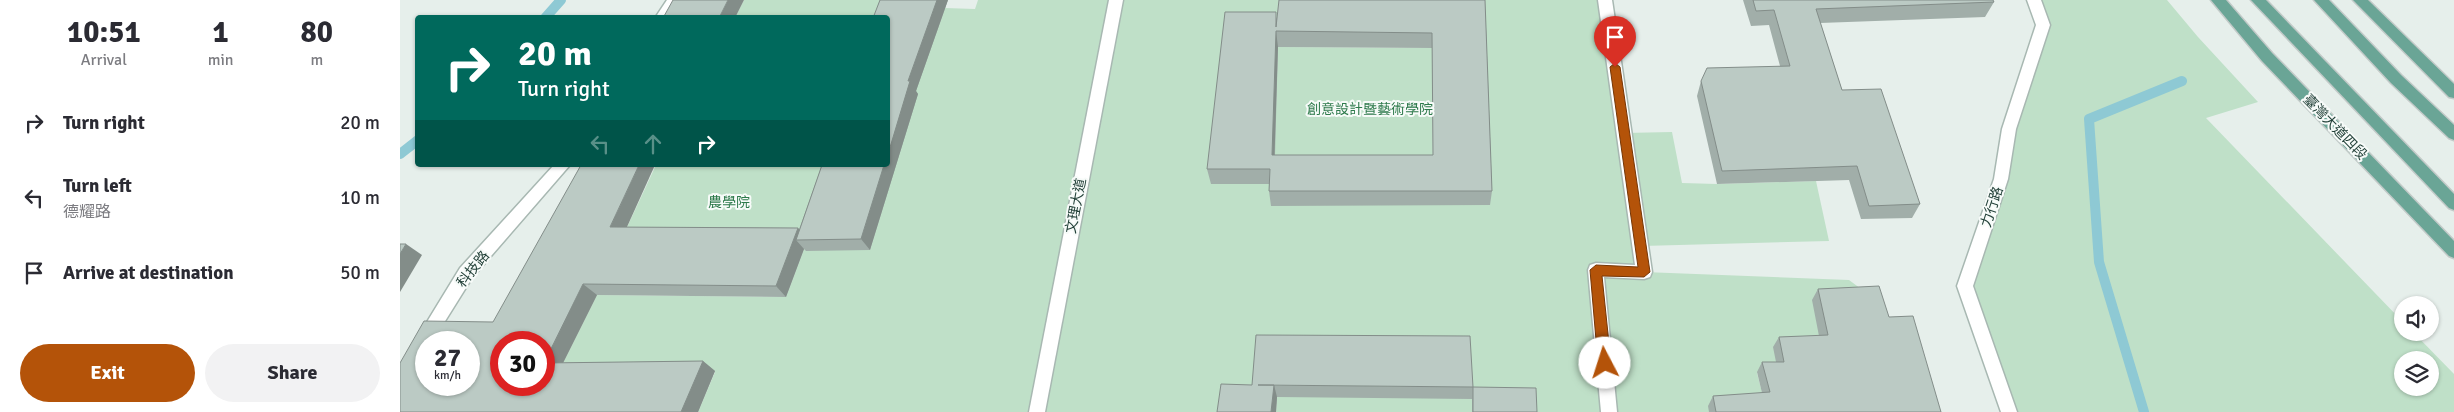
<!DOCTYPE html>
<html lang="en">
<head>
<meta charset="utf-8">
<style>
  body { margin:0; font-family:Signika,"Noto Sans TC",sans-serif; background:#f2f2f3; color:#2b2b33; height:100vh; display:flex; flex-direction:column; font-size:19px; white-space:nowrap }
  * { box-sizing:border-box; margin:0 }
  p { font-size:16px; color:#7c7c81 }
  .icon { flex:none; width:28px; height:28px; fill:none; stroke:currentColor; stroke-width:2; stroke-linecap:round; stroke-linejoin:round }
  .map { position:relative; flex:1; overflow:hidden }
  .details { display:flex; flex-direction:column; background:#fff; width:400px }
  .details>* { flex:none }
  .top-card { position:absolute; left:15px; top:15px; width:475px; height:152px; border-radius:5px; box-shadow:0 1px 4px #0004; background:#00695c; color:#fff; overflow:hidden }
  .controls { position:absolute; left:1994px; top:296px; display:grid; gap:10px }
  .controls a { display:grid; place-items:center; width:45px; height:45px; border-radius:50%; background:#fff; box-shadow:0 1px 4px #0004; font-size:25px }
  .speed { position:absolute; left:15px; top:331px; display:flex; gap:10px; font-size:25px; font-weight:700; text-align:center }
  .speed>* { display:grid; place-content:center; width:65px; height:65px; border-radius:50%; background:#fff; box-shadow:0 1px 4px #0004; line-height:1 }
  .speed small { font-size:12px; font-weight:400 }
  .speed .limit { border:8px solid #d22; background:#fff; color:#111 }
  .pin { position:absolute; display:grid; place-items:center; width:42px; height:42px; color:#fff; margin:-51px -21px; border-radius:50% 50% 50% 0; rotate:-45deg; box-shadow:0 0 5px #0007 }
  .pin .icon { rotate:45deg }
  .me { position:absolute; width:55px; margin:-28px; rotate:355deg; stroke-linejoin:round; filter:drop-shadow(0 0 4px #0008) }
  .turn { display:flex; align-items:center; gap:18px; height:105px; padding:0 20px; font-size:22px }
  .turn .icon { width:65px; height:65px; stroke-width:2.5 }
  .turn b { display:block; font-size:35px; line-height:42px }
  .lanes { display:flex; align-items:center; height:48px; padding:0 20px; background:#0003; justify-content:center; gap:25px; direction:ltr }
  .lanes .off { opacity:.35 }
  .eta { display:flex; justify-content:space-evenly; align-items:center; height:85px; text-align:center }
  .eta b { font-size:30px; font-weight:700; line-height:35px }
  .cta { display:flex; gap:10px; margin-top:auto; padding:10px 20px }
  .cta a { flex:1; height:58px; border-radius:30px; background:#b45309; color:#fff; font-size:20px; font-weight:700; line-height:58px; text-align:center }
  .cta a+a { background:#f2f2f3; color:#2b2b33 }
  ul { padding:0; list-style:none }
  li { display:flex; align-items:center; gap:15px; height:75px; padding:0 20px }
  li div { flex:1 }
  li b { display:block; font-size:19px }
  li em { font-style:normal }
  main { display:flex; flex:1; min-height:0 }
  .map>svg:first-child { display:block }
  .green { fill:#bfe0c8; fill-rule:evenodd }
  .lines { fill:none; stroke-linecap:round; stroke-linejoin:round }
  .stream { stroke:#8ec9d4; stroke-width:10 }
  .minor-casing { stroke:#a8b8b2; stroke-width:3 }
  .major-casing { stroke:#c2cac8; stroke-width:3 }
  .minor { fill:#fff; fill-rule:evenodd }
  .major { fill:#6aa596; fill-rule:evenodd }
  .wall { fill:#a1aea9; fill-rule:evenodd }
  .shaded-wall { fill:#838d89 }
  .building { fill:#bbcac4; stroke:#838d89; fill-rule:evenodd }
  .route { fill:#b45309; stroke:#753606 }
  .labels { text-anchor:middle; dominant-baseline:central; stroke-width:4; stroke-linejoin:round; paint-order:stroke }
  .park-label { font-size:14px; fill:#2d7a4b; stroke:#f7fbf9 }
  .street-label { font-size:14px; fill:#24423a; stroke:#f7fbf9 }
</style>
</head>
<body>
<main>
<section class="details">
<div class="eta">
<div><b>10:51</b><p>Arrival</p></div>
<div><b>1</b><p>min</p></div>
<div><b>80</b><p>m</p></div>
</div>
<ul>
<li><svg class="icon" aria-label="right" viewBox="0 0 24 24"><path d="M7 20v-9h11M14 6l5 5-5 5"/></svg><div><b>Turn right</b></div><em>20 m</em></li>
<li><svg class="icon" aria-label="left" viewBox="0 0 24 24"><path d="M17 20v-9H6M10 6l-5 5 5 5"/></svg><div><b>Turn left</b><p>德耀路</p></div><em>10 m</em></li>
<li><svg class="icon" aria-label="arrive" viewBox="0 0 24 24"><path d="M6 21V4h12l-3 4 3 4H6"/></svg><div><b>Arrive at destination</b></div><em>50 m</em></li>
</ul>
<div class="cta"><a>Exit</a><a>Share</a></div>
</section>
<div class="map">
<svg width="2054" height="412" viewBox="0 0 2054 412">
  <rect width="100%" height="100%" fill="#e6efeb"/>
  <g class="green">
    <path d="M 344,0 L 492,0 L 486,17 L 335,18 Z"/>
    <path d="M 578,0 L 1205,0 L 1224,133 L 1272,132 L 1282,183 L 1317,184 L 1416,181 L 1429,241 L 1242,246 L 1244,272 L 1449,280 L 1472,297 L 1422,347 L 1378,373 L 1357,373 L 1367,412 L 1135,412 L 1072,399 L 1072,412 L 876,412 L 877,397 L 856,397 L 823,412 L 298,412 L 315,372 L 158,373 L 197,295 L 386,297 L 404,249 L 470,250 L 517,94 L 488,94 L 530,50 L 545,8 L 575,9 ZM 883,5 L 1084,6 L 1090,205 L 873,184 L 812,184 Z"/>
    <path d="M 1632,0 L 1767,0 L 1798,37 L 1858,102 L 1806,118 L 2002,321 L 2002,332 L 2014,333 L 2054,374 L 2054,412 L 1609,412 L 1565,286 L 1643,26 ZM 2002,360 L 2030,360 L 2030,388 L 2002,388 Z"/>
    <path d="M 878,47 L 1032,48 L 1033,170 L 874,170 Z"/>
    <path d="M 256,165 L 435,165 L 410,240 L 222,238 Z"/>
  </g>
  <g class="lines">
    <g class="stream">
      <path d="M 145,18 L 161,0"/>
      <path d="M 0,154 L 18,140"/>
      <path d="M 1744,412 L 1699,262 L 1689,119 L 1782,81"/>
    </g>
    <defs>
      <g id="minor">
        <path d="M 267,0 L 281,0 L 269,18 L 255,18 Z"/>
        <path d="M 709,0 L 723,0 L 645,412 L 629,412 Z"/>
        <path d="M 1198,0 L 1212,0 L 1252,272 L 1250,277 L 1244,279 L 1204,277 L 1217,412 L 1201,412 L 1188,270 L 1190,265 L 1196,263 L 1235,265 Z"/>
        <path d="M 1627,0 L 1641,0 L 1650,25 L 1616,129 L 1608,179 L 1573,286 L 1617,412 L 1601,412 L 1557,286 L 1594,179 L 1602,129 L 1636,25 Z"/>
        <path d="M 154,165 L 170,165 L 72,278 L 32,342 L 26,342 L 25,347 L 19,345 L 17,340 L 19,335 L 60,268 Z"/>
      </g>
      <g id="major">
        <path d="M 1811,0 L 1826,0 L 1872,53 L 2054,241 L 2054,258 L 2049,256 L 1862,61 Z"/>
        <path d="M 1851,0 L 1866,0 L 2054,194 L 2054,210 L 2049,208 Z"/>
        <path d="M 1914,0 L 1929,0 L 2001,75 L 2054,125 L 2054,140 L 2049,138 L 1991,83 Z"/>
        <path d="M 1953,0 L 1968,0 L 2054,84 L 2054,98 L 2049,97 Z"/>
      </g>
    </defs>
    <use href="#minor" class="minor-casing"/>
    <use href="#major" class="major-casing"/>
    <use href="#minor" class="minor"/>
    <use href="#major" class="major"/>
  </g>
  <g class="wall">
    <path d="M 480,0 L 548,0 L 516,91 L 518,94 L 470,250 L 406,251 L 404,249 L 386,297 L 197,295 L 163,363 L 303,361 L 315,371 L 298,412 L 0,412 L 227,227 L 398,228 L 399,230 Z"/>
    <path d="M 1085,0 L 1092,191 L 1090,205 L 871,206 L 869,191 L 869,184 L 811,184 L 807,169 L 877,17 ZM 878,47 L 1032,48 L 1033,155 L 875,155 Z"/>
    <path d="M 1343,0 L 1593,0 L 1594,2 L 1585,17 L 1420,23 L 1442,90 L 1520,204 L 1512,218 L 1461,219 L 1449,180 L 1317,184 L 1297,96 L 1301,81 L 1380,66 L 1369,25 L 1351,26 Z"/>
    <path d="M 1418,289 L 1489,317 L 1541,412 L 1309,412 L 1308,406 L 1313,396 L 1362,393 L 1357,372 L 1362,362 L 1376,362 L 1373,347 L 1379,337 L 1419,336 L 1412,300 Z"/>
    <path d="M 852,385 L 1073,387 L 1137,412 L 1072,412 L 1072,399 L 877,397 L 876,412 L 817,412 Z"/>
  </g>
  <g class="shaded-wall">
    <path d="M 328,0 L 344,0 L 335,18 L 319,18 Z"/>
    <path d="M 537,0 L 548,0 L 516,91 L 518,94 L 470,250 L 461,239 L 484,165 L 488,165 L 488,154 L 508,81 Z"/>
    <path d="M 876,31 L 878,47 L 874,170 L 872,155 Z"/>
    <path d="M 239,165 L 255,165 L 222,238 L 210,227 Z"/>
    <path d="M 398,228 L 407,239 L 396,240 L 404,249 L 386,297 L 376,286 Z"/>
    <path d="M 6,244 L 22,255 L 0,292 L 0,254 Z"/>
    <path d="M 183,284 L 197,295 L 158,373 L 144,363 Z"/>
    <path d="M 303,361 L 315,371 L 298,412 L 281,412 Z"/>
    <path d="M 874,385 L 877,397 L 876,412 L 871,412 Z"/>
  </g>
  <g class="building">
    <path d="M 273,0 L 328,0 L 319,18 L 263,18 Z"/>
    <path d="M 480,0 L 537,0 L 508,81 L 510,81 L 488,154 L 488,18 L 473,18 Z"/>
    <path d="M 879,0 L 1085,0 L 1092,191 L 869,191 L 870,169 L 807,169 L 825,12 L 876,12 L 876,27 ZM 876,31 L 1032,33 L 1033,155 L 872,155 Z"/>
    <path d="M 1353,0 L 1593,0 L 1594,2 L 1416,9 L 1442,90 L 1481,89 L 1520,204 L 1469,206 L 1457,166 L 1322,171 L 1301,81 L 1307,68 L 1390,66 L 1374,10 L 1356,11 Z"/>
    <path d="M 181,165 L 239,165 L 210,227 L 398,228 L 376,286 L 183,284 L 144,363 L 303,361 L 281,412 L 0,412 L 0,363 L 24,321 L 93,322 ZM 26,342 L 69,342 L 69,385 L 26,385 ZM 101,342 L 144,342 L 144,385 L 101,385 Z"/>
    <path d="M 422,165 L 484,165 L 461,239 L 396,240 Z"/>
    <path d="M 0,244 L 6,244 L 0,254 Z"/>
    <path d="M 1479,286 L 1489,317 L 1513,316 L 1541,412 L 1316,412 L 1313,396 L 1370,392 L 1362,362 L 1384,362 L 1379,337 L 1428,335 L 1418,289 Z"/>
    <path d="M 856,335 L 1070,336 L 1073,387 L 858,385 L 874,385 L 871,412 L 817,412 L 821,384 L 852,385 Z"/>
    <path d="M 1073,387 L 1136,388 L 1137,412 L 1073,412 Z"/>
  </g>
  <path class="route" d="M 1215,63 L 1220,67 L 1250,272 L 1244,277 L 1202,276 L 1211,363 L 1205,369 L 1198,363 L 1190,270 L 1196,265 L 1238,267 L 1210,67 Z"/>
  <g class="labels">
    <g class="park-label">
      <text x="970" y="109">創意設計暨藝術學院</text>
      <text x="329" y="202">農學院</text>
    </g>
    <g class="street-label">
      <text transform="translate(1935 127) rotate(46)">臺灣大道四段</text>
      <text transform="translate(676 206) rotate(-79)">文理大道</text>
      <text transform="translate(1592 207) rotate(-72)">力行路</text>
      <text transform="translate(73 269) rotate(-51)">科技路</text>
    </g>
  </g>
</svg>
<div class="controls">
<a><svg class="icon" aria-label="sound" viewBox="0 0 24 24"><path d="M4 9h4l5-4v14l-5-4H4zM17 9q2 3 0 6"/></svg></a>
<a><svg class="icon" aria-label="layers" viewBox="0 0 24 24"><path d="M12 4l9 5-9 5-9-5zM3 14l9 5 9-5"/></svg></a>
</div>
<div class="speed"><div>27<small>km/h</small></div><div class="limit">30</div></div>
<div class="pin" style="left:1215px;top:67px;background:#d93025"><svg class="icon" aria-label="arrive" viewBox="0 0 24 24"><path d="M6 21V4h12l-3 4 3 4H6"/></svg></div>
<svg class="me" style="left:1205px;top:363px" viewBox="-20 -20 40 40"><circle r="19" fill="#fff"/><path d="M0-13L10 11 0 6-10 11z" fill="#b45309"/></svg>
<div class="top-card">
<div class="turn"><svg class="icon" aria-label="right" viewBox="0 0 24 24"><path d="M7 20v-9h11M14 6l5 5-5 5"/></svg><div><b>20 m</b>Turn right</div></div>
<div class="lanes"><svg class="icon off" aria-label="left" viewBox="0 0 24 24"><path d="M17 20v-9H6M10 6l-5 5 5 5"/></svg><svg class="icon off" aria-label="ahead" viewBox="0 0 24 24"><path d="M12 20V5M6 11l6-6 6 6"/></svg><svg class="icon" aria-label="right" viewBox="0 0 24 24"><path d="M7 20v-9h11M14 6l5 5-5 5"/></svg></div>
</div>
</div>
</main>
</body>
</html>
